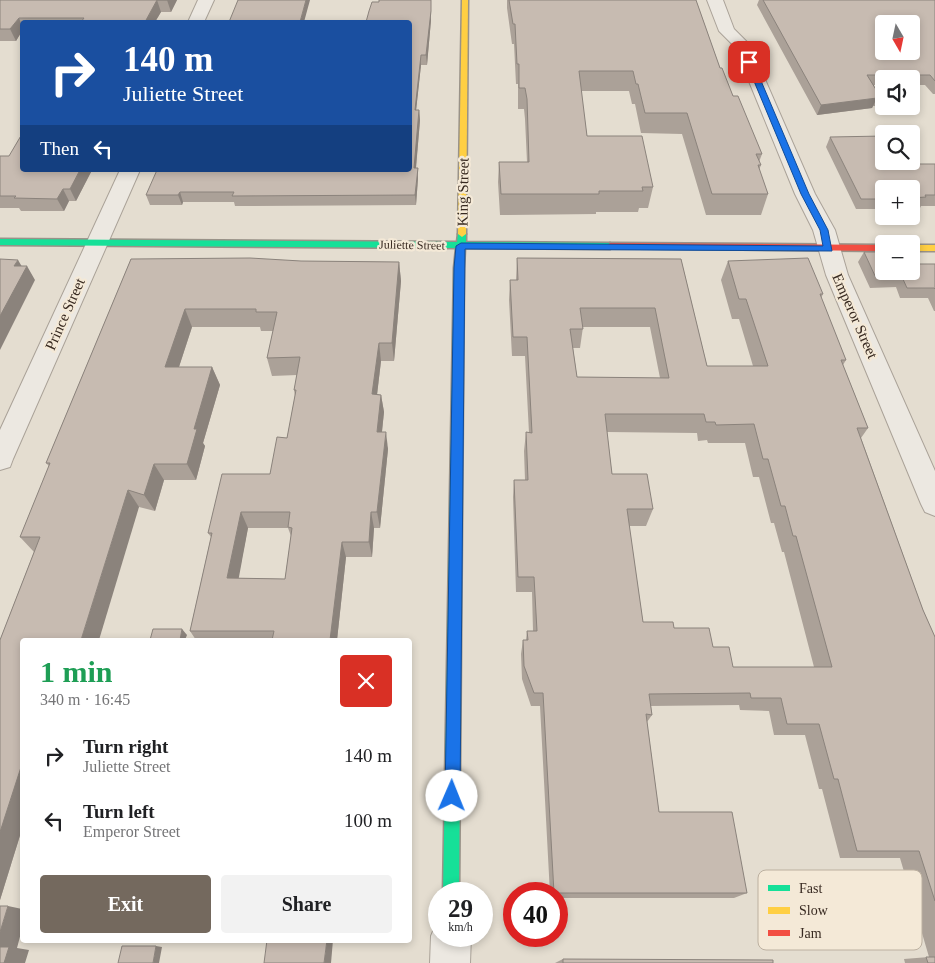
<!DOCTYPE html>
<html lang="en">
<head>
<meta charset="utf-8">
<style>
  body { margin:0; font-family:"Times New Roman",serif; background:#f2f2f2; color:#202124; height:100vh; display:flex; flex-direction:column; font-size:19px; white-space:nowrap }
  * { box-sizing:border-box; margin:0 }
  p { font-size:16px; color:#757577 }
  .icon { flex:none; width:28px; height:28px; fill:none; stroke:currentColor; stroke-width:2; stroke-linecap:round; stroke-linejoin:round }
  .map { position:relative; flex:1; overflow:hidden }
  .sheet { position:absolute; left:20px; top:638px; width:392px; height:305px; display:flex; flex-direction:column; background:#fff; border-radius:5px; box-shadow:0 2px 8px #0003 }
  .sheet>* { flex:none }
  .guide { position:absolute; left:20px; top:20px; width:392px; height:152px; border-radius:5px; box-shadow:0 2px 8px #0003; background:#1a4fa0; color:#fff; overflow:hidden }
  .needle { width:32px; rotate:171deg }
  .tools { position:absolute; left:875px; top:15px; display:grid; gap:10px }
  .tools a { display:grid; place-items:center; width:45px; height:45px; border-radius:5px; background:#fff; box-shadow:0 2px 8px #0003; font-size:25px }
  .speed { position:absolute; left:428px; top:882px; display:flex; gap:10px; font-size:25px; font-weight:700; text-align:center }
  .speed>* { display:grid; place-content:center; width:65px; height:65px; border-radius:50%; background:#fff; box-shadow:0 2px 8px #0003; line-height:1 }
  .speed small { font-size:12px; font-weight:400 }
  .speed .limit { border:8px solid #d22; background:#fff; color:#111 }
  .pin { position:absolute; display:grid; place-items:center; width:42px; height:42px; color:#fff; margin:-21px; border-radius:10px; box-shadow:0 2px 8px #0006 }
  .me { position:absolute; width:55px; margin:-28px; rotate:1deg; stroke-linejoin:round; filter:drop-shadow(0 0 4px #0008) }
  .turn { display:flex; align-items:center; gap:18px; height:105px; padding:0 20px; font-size:22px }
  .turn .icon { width:65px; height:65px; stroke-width:2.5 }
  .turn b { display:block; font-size:35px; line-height:42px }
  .then { display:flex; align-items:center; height:48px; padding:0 20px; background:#0003; gap:10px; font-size:19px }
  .round { display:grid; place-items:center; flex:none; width:52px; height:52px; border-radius:5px; background:#f2f2f2 }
  .overview { display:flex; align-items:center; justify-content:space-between; height:85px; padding:0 20px }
  h1 { font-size:30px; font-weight:600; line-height:38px; color:#1e9e55 }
  .action { display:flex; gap:10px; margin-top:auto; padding:10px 20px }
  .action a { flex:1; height:58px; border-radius:5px; background:#74695e; color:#fff; font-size:20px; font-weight:600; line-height:58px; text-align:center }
  .action a+a { background:#f2f2f2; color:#202124 }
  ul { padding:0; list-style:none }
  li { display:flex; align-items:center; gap:15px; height:65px; padding:0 20px }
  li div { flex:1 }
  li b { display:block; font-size:19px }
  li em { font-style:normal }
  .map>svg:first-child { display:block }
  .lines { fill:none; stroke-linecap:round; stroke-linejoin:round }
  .street-casing { stroke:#aaa298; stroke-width:2 }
  .fast-casing { stroke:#999288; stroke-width:3 }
  .slow-casing { stroke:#999288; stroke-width:3 }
  .jam-casing { stroke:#999288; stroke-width:3 }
  .street { fill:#ece8e1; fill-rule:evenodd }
  .fast { fill:#16e098; fill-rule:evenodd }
  .slow { fill:#ffcf43; fill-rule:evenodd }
  .jam { fill:#f24e42; fill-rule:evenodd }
  .wall { fill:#aba198; fill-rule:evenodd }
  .shaded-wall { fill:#8b837c }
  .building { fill:#c7bbb1; stroke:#8b837c; fill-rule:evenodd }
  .route { fill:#1a73e8; stroke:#114b97 }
  .labels { text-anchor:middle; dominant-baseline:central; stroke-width:4.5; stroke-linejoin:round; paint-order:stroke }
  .far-street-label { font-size:12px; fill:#382a21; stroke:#f4e9d7 }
  .street-label { font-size:15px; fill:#382a21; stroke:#f4e9d7 }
  .key { fill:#f4e9d7; stroke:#bcb0a0; stroke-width:1 }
  .key-label { font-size:14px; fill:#382a21 }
</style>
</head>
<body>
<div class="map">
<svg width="935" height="963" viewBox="0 0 935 963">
  <rect width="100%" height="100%" fill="#e4ddd0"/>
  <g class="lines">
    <defs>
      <g id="street">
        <path d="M 198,0 L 214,0 L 204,22 L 188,22 Z"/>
        <path d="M 707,0 L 723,0 L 734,29 L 750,45 L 815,194 L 835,230 L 848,275 L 935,471 L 935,516 L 925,512 L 921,504 L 826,275 L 813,230 L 795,194 L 735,47 L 719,31 Z"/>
        <path d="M 120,170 L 140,170 L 13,459 L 10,467 L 0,470 L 0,430 Z"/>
        <path d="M 437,922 L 439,936 L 471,936 L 470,963 L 430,963 L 431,936 Z"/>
      </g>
      <path id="fast" d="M 462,231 L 466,234 L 466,242 L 610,243 L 614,246 L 610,249 L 465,248 L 464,268 L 459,894 L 443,894 L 454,268 L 456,248 L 0,245 L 0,239 L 457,242 L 458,234 Z"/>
      <g id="slow">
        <path d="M 462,0 L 468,0 L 466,234 L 462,237 L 458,234 Z"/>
        <rect x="911" y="245" width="24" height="6"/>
      </g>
      <path id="jam" d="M 610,243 L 884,245 L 884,251 L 607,248 L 606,246 Z"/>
    </defs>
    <use href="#street" class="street-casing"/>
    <use href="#fast" class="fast-casing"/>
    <use href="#slow" class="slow-casing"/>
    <use href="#jam" class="jam-casing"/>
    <use href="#street" class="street"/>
    <use href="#fast" class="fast"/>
    <use href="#slow" class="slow"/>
    <use href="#jam" class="jam"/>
  </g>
  <g class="wall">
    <path d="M 0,0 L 177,0 L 171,12 L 161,12 L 155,22 L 22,22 L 22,31 L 16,41 L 0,41 Z"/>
    <path d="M 507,0 L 696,0 L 720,68 L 733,96 L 762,154 L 759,162 L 761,165 L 759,170 L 768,194 L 761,215 L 706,215 L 682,134 L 641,133 L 635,104 L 632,104 L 629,91 L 581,91 L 587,136 L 653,187 L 648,208 L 639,208 L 638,212 L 596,212 L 596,214 L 500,215 L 498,182 L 499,162 L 527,162 L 525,119 L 524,109 L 518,109 L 518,84 L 516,84 L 514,44 L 512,44 L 507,8 Z"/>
    <path d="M 759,0 L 935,0 L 935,94 L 933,94 L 925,85 L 911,85 L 911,79 L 884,79 L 884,85 L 873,85 L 880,96 L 875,106 L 873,106 L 872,108 L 817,115 L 757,5 Z"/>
    <path d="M 431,20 L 427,65 L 421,65 L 416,110 L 419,110 L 420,120 L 416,168 L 418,168 L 418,178 L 416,205 L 235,206 L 234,202 L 183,202 L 182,205 L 150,205 L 146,195 L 410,170 L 410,22 Z"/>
    <path d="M 830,137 L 919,164 L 935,164 L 935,206 L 921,206 L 920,208 L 911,208 L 911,189 L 884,189 L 884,209 L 856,209 L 826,147 Z"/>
    <path d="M 0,156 L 91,172 L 76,201 L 69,201 L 64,211 L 21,211 L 19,208 L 0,208 Z"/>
    <path d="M 864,252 L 917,264 L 935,264 L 935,311 L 934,311 L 928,298 L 900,298 L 896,287 L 870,288 L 858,262 Z"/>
    <path d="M 517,258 L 681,259 L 707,366 L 753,366 L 739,319 L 732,319 L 721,280 L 728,261 L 823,294 L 821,298 L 846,360 L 843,365 L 868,428 L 861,438 L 923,610 L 935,637 L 935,963 L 905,963 L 904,959 L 929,957 L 900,858 L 840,858 L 822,789 L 819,789 L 805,735 L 774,735 L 769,711 L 740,710 L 739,705 L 651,706 L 652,715 L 647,722 L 659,812 L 747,893 L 734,898 L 556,898 L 556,894 L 550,894 L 540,706 L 531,706 L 522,679 L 521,654 L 523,640 L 526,640 L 527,631 L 533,631 L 532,592 L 516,592 L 513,497 L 514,480 L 525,480 L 524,451 L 526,432 L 529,433 L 525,356 L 512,356 L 509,300 L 510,280 L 516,280 ZM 583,327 L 650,327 L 660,378 L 577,377 L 573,348 L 580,348 ZM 607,432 L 697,433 L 698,441 L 707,440 L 708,443 L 745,443 L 753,477 L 759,477 L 771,523 L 774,523 L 782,552 L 784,552 L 814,667 L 733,667 L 713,647 L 674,628 L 643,622 L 629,526 L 646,526 L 653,509 L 612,474 Z"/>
    <path d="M 131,259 L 301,261 L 399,262 L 401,281 L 394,361 L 381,361 L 377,394 L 381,395 L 384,412 L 382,432 L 388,449 L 380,528 L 374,528 L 372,557 L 346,557 L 337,640 L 196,640 L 190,631 L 211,537 L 208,533 L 270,474 L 287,438 L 295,396 L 294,390 L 297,375 L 272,376 L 267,358 L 273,331 L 261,331 L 260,327 L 192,327 L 179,367 L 212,367 L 220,385 L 203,443 L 205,446 L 196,480 L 164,480 L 155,511 L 139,507 L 22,640 L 22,829 L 0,900 L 0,640 L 34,552 L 20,537 L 49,466 L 46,463 ZM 248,528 L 288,528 L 291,536 L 285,579 L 238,578 Z"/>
    <path d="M 783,881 L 824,909 L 818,911 L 783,910 L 777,883 Z"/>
    <path d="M 563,959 L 773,963 L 555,963 Z"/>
  </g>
  <g class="shaded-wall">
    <path d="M 157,0 L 161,12 L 155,22 L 145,22 Z"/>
    <path d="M 167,0 L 177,0 L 171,12 Z"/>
    <path d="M 306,0 L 310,0 L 304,22 L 300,22 Z"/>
    <path d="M 431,0 L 431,20 L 427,65 L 426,55 Z"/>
    <path d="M 19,18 L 22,26 L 22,31 L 16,41 L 10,29 Z"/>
    <path d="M 421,55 L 421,65 L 415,120 L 415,110 Z"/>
    <path d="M 877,98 L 872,108 L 817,115 L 821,105 Z"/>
    <path d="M 419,110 L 420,120 L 415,178 L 414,168 Z"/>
    <path d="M 418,168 L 418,178 L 416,205 L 415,195 Z"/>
    <path d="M 80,170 L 90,170 L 91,172 L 76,201 L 70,189 Z"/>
    <path d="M 63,189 L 69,201 L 64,211 L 57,199 Z"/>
    <path d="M 180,192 L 183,202 L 182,205 L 178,195 Z"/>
    <path d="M 18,260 L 24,270 L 27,266 L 35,280 L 0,350 L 0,316 L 14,266 Z"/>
    <path d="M 399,262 L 401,281 L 394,361 L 392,343 Z"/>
    <path d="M 185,309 L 192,327 L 173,385 L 165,367 Z"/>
    <path d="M 379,343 L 381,361 L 375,412 L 372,394 Z"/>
    <path d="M 212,367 L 220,385 L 203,443 L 205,446 L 196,480 L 187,464 L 194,429 Z"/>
    <path d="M 381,395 L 384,412 L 380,449 L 377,432 Z"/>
    <path d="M 386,432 L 388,449 L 380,528 L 377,512 Z"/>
    <path d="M 154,464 L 164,480 L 155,511 L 144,495 Z"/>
    <path d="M 128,490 L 139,507 L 99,640 L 81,640 Z"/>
    <path d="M 241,512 L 248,528 L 236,593 L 227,578 Z"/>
    <path d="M 371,512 L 374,528 L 372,557 L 369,542 Z"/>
    <path d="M 342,542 L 346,557 L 337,640 L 330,640 Z"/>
    <path d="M 182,629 L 187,635 L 185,640 L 180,640 Z"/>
    <path d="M 22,764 L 22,829 L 0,900 L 0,832 Z"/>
    <path d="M 8,906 L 22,909 L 22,929 L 17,948 L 29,950 L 25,963 L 4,963 L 0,947 L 0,932 Z"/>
    <path d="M 327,940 L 333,940 L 331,963 L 324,963 Z"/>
    <path d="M 156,946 L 162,947 L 159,963 L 153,963 Z"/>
  </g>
  <g class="building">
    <path d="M 0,0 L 168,0 L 157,0 L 145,22 L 81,22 L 84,18 L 19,18 L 10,29 L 0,29 Z"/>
    <path d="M 238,0 L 306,0 L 300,22 L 229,22 Z"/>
    <path d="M 379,0 L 431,0 L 431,11 L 426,55 L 421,55 L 415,110 L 419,110 L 414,168 L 418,168 L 415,195 L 232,196 L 234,192 L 180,192 L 178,195 L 146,195 L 157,170 L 410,170 L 410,22 L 366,22 L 369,11 L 372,2 L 379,2 Z"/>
    <path d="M 509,0 L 696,0 L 720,68 L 722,68 L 733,96 L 738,96 L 762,154 L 756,154 L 761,165 L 758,165 L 768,194 L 712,194 L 687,113 L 645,113 L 638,84 L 636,84 L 633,71 L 579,71 L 587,136 L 642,136 L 653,187 L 642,187 L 643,191 L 599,191 L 599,194 L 501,194 L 499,162 L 529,162 L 527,99 L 525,88 L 519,88 L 519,64 L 517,64 L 515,24 L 513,24 Z"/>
    <path d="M 763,0 L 935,0 L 935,81 L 930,75 L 867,75 L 880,96 L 875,96 L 877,98 L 821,105 ZM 884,24 L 911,24 L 911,51 L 884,51 Z"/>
    <path d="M 22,134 L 22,170 L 80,170 L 70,189 L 63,189 L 57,199 L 14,198 L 16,196 L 0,196 L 0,156 L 9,156 Z"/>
    <path d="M 884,136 L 884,161 L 911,161 L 911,152 L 919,164 L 935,164 L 935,195 L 925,195 L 926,197 L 911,198 L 911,189 L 884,189 L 884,199 L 861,199 L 830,137 Z"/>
    <path d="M 864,252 L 884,252 L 884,271 L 911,271 L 911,253 L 917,264 L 935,264 L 935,289 L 934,288 L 907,288 L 902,277 L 876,278 Z"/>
    <path d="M 250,258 L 301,261 L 399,262 L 392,343 L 379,343 L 372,394 L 381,395 L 377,432 L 386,432 L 377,512 L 371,512 L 369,542 L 342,542 L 330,640 L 272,640 L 274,631 L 190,631 L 212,533 L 208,533 L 222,474 L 270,474 L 277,437 L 287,438 L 296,390 L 294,390 L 300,357 L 267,358 L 277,312 L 256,312 L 256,309 L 185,309 L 165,367 L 212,367 L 194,429 L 197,429 L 187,464 L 154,464 L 144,495 L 128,490 L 81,640 L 22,640 L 22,764 L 0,832 L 0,640 L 40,537 L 20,537 L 50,463 L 46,463 L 131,259 ZM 241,512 L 290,512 L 288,527 L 292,528 L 285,579 L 227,578 Z"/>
    <path d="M 517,258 L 681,259 L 707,366 L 768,366 L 746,299 L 739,299 L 728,261 L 808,258 L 823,294 L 820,294 L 846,360 L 841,360 L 868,428 L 857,428 L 923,610 L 935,637 L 935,901 L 919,851 L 857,851 L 838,779 L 834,779 L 819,724 L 787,724 L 781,698 L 751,698 L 750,693 L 649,694 L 652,715 L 646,714 L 659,812 L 732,812 L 747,893 L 554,893 L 543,693 L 534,693 L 524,666 L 523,640 L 528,640 L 527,631 L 537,631 L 534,577 L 518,577 L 514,480 L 528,480 L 526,432 L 532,433 L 527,337 L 513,337 L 510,280 L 518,280 ZM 580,308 L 655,308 L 669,378 L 577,377 L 570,329 L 583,329 ZM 605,414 L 704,414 L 706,422 L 715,422 L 716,425 L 754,424 L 763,459 L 768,459 L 781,506 L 785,506 L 793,536 L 796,536 L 832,667 L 733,667 L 729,647 L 713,647 L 709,628 L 674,628 L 673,622 L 643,622 L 627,509 L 653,509 L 647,474 L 612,474 Z"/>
    <path d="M 0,259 L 18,260 L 14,266 L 27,266 L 0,316 Z"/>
    <path d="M 153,629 L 182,629 L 180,640 L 150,640 Z"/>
    <path d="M 0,906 L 8,906 L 0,932 Z"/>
    <path d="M 267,940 L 327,940 L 324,963 L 264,963 Z"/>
    <path d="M 122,946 L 156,946 L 153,963 L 118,963 Z"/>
    <path d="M 0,947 L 9,947 L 4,963 L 0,963 Z"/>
    <path d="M 926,957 L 935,957 L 935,963 L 928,963 Z"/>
    <path d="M 563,959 L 773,960 L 773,963 L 563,963 Z"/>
  </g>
  <path class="route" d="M 749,59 L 753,62 L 809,194 L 828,230 L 832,251 L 465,249 L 460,796 L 458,801 L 452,803 L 447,801 L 445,796 L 454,268 L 456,246 L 461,243 L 823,246 L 820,230 L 801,194 L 746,62 Z"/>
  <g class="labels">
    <g class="far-street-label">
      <text transform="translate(412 245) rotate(1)">Juliette Street</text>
    </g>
    <g class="street-label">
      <text transform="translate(463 192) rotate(-89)">King Street</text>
      <text transform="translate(65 314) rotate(-66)">Prince Street</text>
      <text transform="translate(855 316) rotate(66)">Emperor Street</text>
    </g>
  </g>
  <rect x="758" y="870" width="164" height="80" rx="8" class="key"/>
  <rect x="768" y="885" width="22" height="6" fill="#16e098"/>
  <rect x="768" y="907" width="22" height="7" fill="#ffcf43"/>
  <rect x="768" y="930" width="22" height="6" fill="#f24e42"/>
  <g class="key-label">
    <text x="799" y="893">Fast</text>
    <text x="799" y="915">Slow</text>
    <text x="799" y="938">Jam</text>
  </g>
</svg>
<div class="tools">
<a><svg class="needle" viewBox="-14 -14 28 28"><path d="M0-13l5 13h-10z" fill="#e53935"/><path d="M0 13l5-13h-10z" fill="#757577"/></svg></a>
<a><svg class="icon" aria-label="sound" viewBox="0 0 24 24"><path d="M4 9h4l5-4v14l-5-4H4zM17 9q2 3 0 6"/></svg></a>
<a><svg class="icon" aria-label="search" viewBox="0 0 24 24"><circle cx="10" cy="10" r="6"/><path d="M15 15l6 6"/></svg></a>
<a>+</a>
<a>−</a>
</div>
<div class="speed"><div>29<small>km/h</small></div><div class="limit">40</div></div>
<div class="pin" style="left:749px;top:62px;background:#d93025"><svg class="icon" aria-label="arrive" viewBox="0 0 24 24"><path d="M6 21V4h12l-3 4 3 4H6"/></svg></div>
<svg class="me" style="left:452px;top:796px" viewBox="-20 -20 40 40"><circle r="19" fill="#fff"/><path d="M0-13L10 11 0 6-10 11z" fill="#1a73e8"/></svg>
<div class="guide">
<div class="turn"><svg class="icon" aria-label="right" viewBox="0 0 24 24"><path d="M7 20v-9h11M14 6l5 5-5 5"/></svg><div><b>140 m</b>Juliette Street</div></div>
<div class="then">Then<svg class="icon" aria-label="left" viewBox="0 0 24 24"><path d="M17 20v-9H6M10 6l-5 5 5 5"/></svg></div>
</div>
<section class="sheet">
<div class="overview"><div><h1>1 min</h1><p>340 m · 16:45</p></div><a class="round" style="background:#d93025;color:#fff"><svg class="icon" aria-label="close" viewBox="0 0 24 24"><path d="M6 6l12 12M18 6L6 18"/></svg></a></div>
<ul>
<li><svg class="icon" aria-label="right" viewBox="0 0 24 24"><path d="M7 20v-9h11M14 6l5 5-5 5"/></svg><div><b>Turn right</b><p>Juliette Street</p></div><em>140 m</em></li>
<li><svg class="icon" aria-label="left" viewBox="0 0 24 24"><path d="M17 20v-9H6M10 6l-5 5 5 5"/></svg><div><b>Turn left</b><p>Emperor Street</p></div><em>100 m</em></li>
</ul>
<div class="action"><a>Exit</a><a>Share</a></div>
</section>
</div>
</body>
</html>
